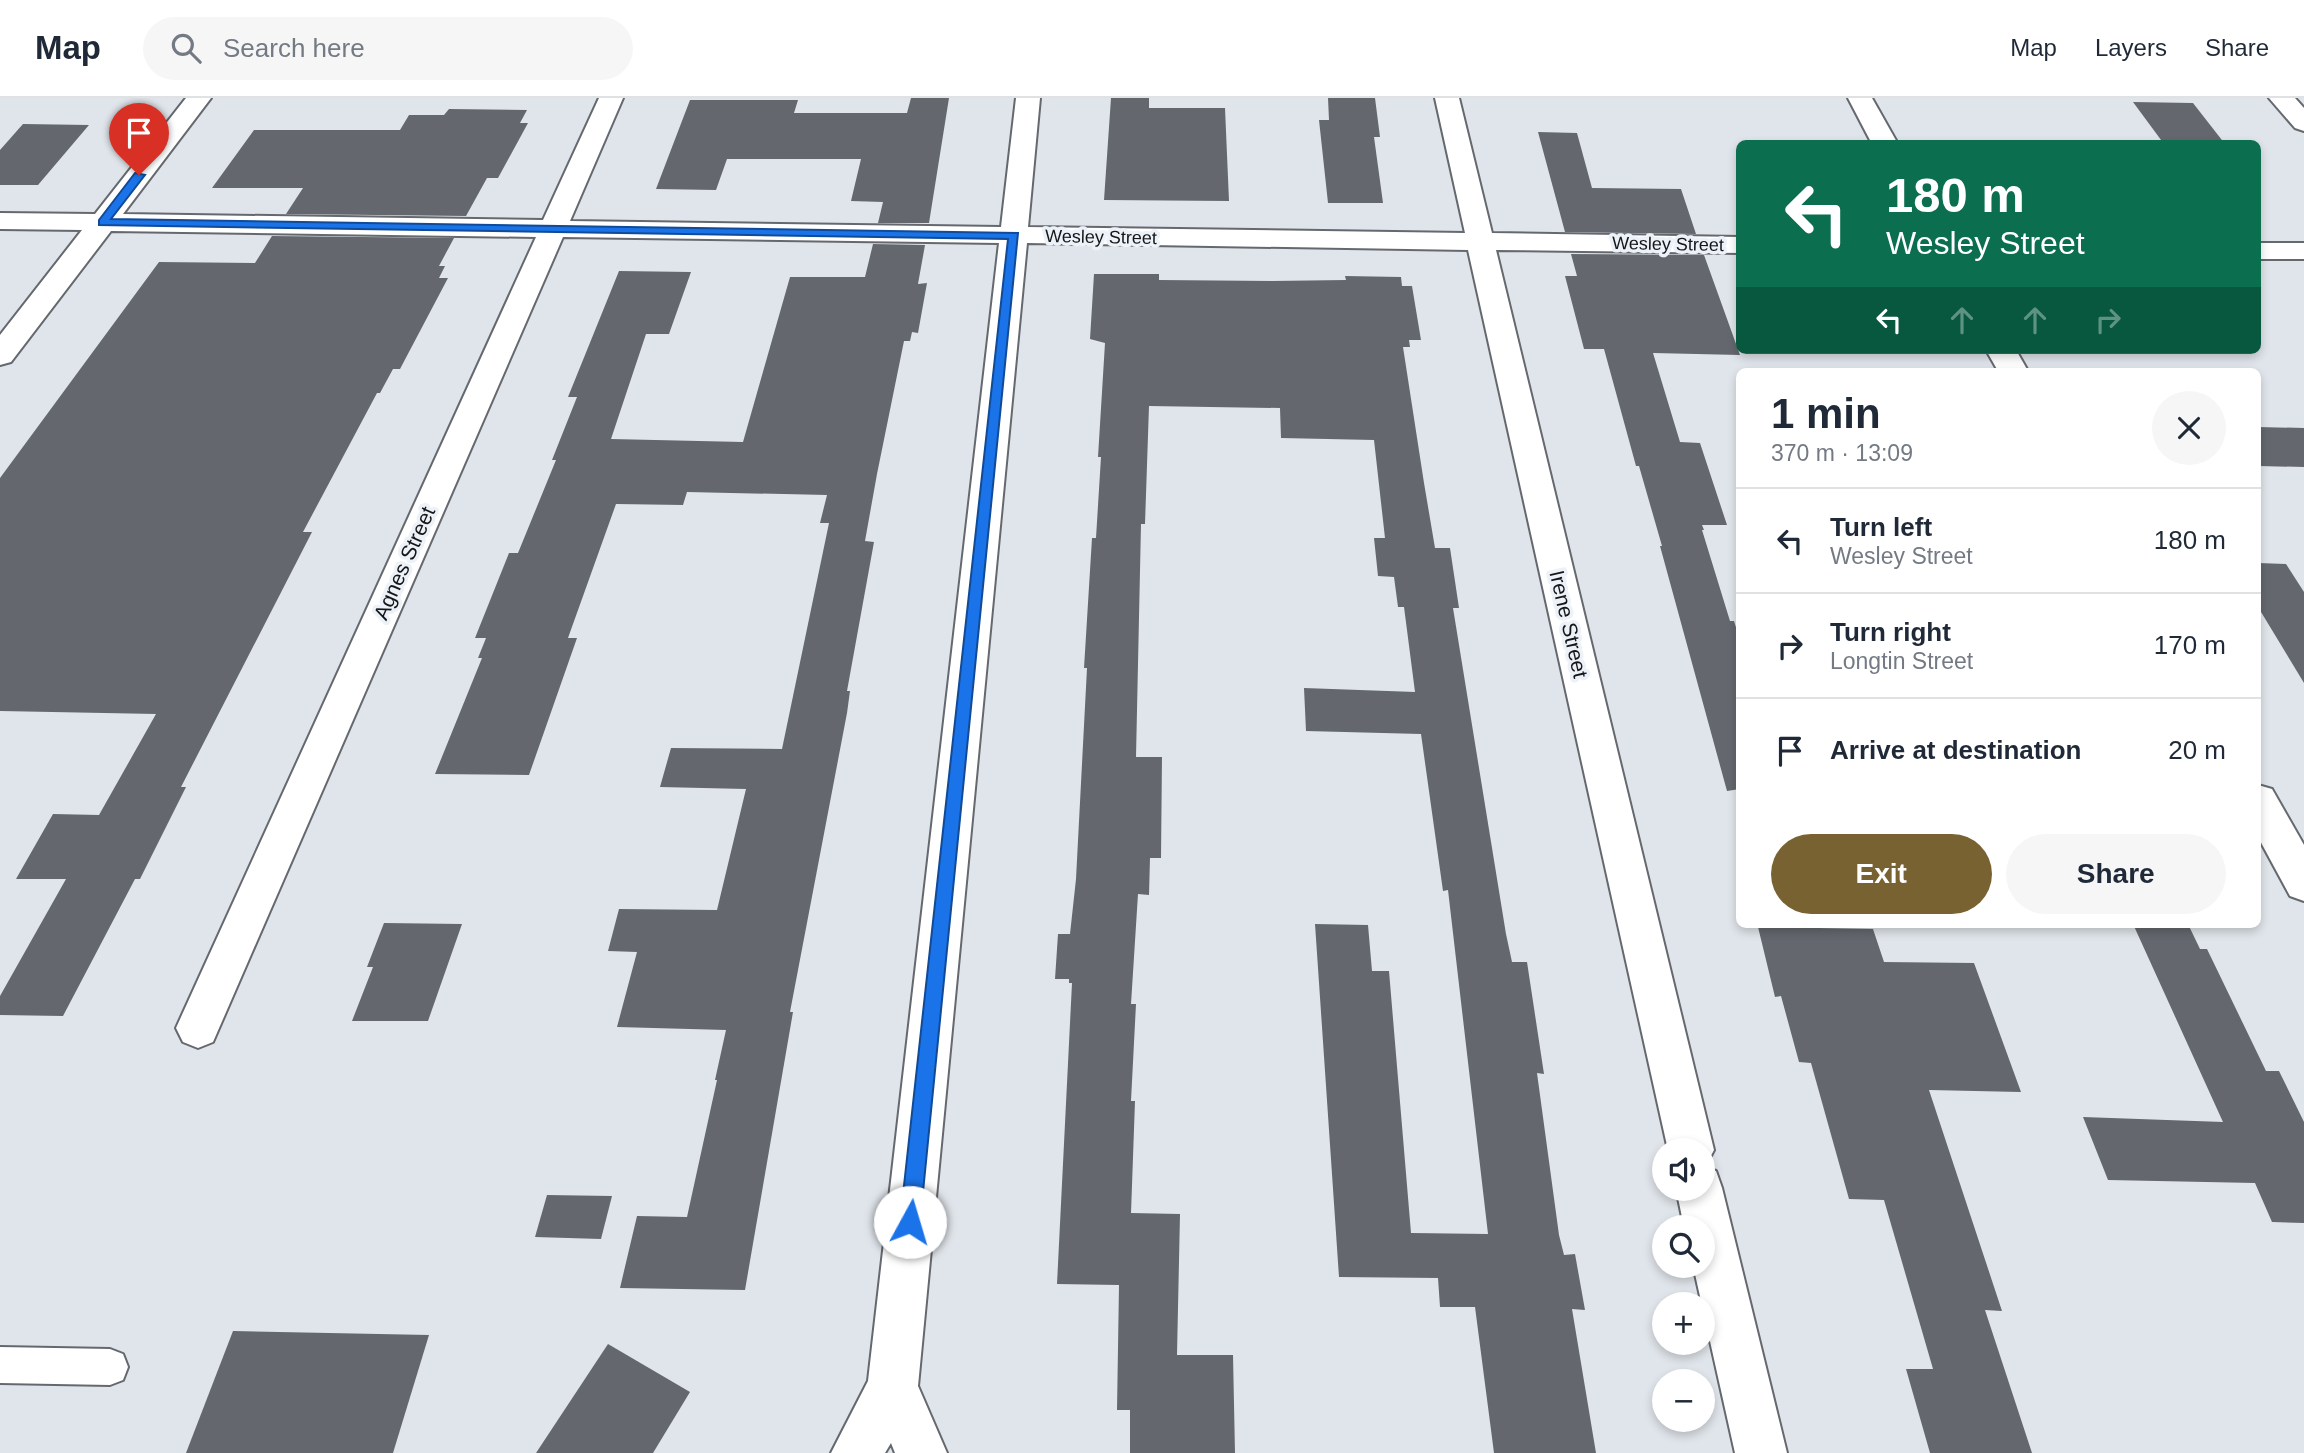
<!DOCTYPE html>
<html lang="en">
<head>
<meta charset="utf-8">
<style>
  body { margin:0; font-family:Arial,sans-serif; background:#f6f6f7; color:#1f2937; height:100vh; display:flex; flex-direction:column; font-size:26px; white-space:nowrap }
  * { box-sizing:border-box; margin:0 }
  p { font-size:23px; color:#747a83 }
  .icon { flex:none; width:38px; height:38px; fill:none; stroke:currentColor; stroke-width:2; stroke-linecap:round; stroke-linejoin:round }
  .map { position:relative; flex:1; overflow:hidden }
  .details { position:absolute; left:1736px; top:270px; width:525px; height:560px; display:flex; flex-direction:column; background:#fff; border-radius:10px; box-shadow:0 4px 10px #0003 }
  .details>* { flex:none }
  .hud { position:absolute; left:1736px; top:42px; width:525px; height:214px; border-radius:10px; box-shadow:0 4px 10px #0003; background:#0b6e4f; color:#fff; overflow:hidden }
  .tools { position:absolute; left:1652px; top:1040px; display:grid; gap:14px }
  .tools a { display:grid; place-items:center; width:63px; height:63px; border-radius:50%; background:#fff; box-shadow:0 4px 10px #0003; font-size:35px }
  .pin { position:absolute; display:grid; place-items:center; width:60px; height:60px; color:#fff; margin:-72px -30px; border-radius:50% 50% 50% 0; rotate:-45deg; box-shadow:0 0 7px #0007 }
  .pin .icon { rotate:45deg }
  .me { position:absolute; width:77px; margin:-38px; rotate:6deg; stroke-linejoin:round; filter:drop-shadow(0 0 5px #0008) }
  .turn { display:flex; align-items:center; gap:24px; height:147px; padding:0 35px; font-size:32px }
  .turn .icon { width:91px; height:91px; stroke-width:2.5 }
  .turn b { display:block; font-size:49px; line-height:60px }
  .lanes { display:flex; align-items:center; height:66px; padding:0 35px; background:#0003; justify-content:center; gap:35px; direction:ltr }
  .lanes .off { opacity:.35 }
  .round { display:grid; place-items:center; flex:none; width:74px; height:74px; border-radius:37px; background:#f6f6f7 }
  .overview { display:flex; align-items:center; justify-content:space-between; height:119px; padding:0 35px }
  h1 { font-size:42px; font-weight:700; line-height:52px }
  .action { display:flex; gap:14px; margin-top:auto; padding:14px 35px }
  .action a { flex:1; height:80px; border-radius:42px; background:#796232; color:#fff; font-size:28px; font-weight:700; line-height:80px; text-align:center }
  .action a+a { background:#f6f6f7; color:#1f2937 }
  ul { padding:0; list-style:none }
  li { display:flex; align-items:center; gap:21px; height:105px; padding:0 35px; border-top:2px solid #e0e1e3 }
  li div { flex:1 }
  li b { display:block; font-size:26px }
  li em { font-style:normal }
  header { display:flex; align-items:center; gap:42px; box-sizing:border-box; height:98px; padding:0 35px; background:#fff; border-bottom:2px solid #e0e1e3 }
  header strong { font-size:33px }
  nav { display:flex; gap:38px; margin-inline-start:auto; font-size:24px }
  .search { width:490px; height:63px; background:#f6f6f7; display:flex; align-items:center; gap:18px; box-sizing:border-box; padding:0 24px; border-radius:38px; color:#747a83; font-size:26px }
  .map>svg:first-child { display:block }
  .building { fill:#64686e }
  .lines { fill:none; stroke-linecap:round; stroke-linejoin:round }
  .lane-casing { stroke:#65696f; stroke-width:4 }
  .street-casing { stroke:#65696f; stroke-width:4 }
  .lane { fill:#fff; fill-rule:evenodd }
  .street { fill:#fff; fill-rule:evenodd }
  .route { fill:#1a73e8; stroke:#114b97; stroke-width:2 }
  .labels { text-anchor:middle; dominant-baseline:central; stroke-width:7; stroke-linejoin:round; paint-order:stroke }
  .far-street-label { font-size:18px; fill:#141618; stroke:#edf2f9 }
  .street-label { font-size:21px; fill:#141618; stroke:#edf2f9 }
</style>
</head>
<body>
<header>
<strong>Map</strong>
<div class="search"><svg class="icon" aria-label="search" viewBox="0 0 24 24"><circle cx="10" cy="10" r="6"/><path d="M15 15l6 6"/></svg>Search here</div>
<nav><a>Map</a><a>Layers</a><a>Share</a></nav>
</header>
<div class="map">
<svg width="2304" height="1355" viewBox="0 0 2304 1355">
  <rect width="100%" height="100%" fill="#e0e5eb"/>
  <g class="building">
    <path d="M 911,0 L 949,0 L 929,125 L 878,125 L 883,104 L 851,103 L 861,61 L 727,61 L 716,92 L 656,91 L 690,2 L 798,2 L 794,15 L 907,15 Z"/>
    <path d="M 1111,0 L 1149,0 L 1149,10 L 1225,10 L 1229,103 L 1104,102 Z"/>
    <path d="M 1328,0 L 1375,0 L 1380,39 L 1374,39 L 1383,105 L 1328,105 L 1319,22 L 1329,22 Z"/>
    <path d="M 2133,4 L 2193,5 L 2225,46 L 2164,46 Z"/>
    <path d="M 449,11 L 527,12 L 520,25 L 528,25 L 498,80 L 487,80 L 466,118 L 286,116 L 303,90 L 212,90 L 254,32 L 400,32 L 409,17 L 444,17 Z"/>
    <path d="M 23,26 L 89,27 L 38,87 L 0,87 L 0,52 Z"/>
    <path d="M 1538,34 L 1577,35 L 1592,90 L 1681,91 L 1696,136 L 1565,134 Z"/>
    <path d="M 272,138 L 454,140 L 439,168 L 445,168 L 439,180 L 448,180 L 400,271 L 393,271 L 380,295 L 377,295 L 303,434 L 312,434 L 181,689 L 186,689 L 140,781 L 135,781 L 63,918 L 0,917 L 0,898 L 66,781 L 16,781 L 53,716 L 99,717 L 156,616 L 0,613 L 0,380 L 159,164 L 255,165 Z"/>
    <path d="M 873,146 L 925,147 L 918,186 L 927,185 L 918,235 L 912,234 L 910,243 L 904,243 L 877,376 L 865,443 L 874,444 L 847,593 L 850,593 L 847,615 L 790,914 L 793,914 L 745,1192 L 620,1190 L 637,1118 L 687,1119 L 717,982 L 715,982 L 726,932 L 617,929 L 637,854 L 608,853 L 619,811 L 717,812 L 746,691 L 660,689 L 671,650 L 782,651 L 829,425 L 820,425 L 827,397 L 687,394 L 683,407 L 616,406 L 568,540 L 577,540 L 529,677 L 435,676 L 482,560 L 478,560 L 486,540 L 475,540 L 509,455 L 518,455 L 556,362 L 552,362 L 577,299 L 568,299 L 619,173 L 691,174 L 669,236 L 646,236 L 611,341 L 743,344 L 790,179 L 865,179 Z"/>
    <path d="M 1571,156 L 1704,157 L 1740,257 L 1653,255 L 1680,344 L 1700,345 L 1727,427 L 1702,427 L 1704,432 L 1702,432 L 1730,523 L 1734,523 L 1740,542 L 1740,691 L 1727,693 L 1660,448 L 1662,448 L 1639,368 L 1636,368 L 1604,251 L 1584,251 L 1565,178 L 1577,178 Z"/>
    <path d="M 1094,176 L 1159,176 L 1159,182 L 1272,183 L 1346,182 L 1345,178 L 1401,179 L 1402,188 L 1412,188 L 1421,242 L 1409,242 L 1410,249 L 1403,249 L 1424,385 L 1435,450 L 1450,450 L 1459,510 L 1453,510 L 1506,836 L 1512,864 L 1527,864 L 1544,976 L 1537,975 L 1559,1137 L 1564,1157 L 1575,1156 L 1585,1212 L 1572,1211 L 1596,1355 L 1494,1355 L 1475,1209 L 1440,1209 L 1438,1180 L 1339,1179 L 1315,826 L 1368,827 L 1372,873 L 1389,873 L 1411,1135 L 1488,1136 L 1448,792 L 1443,793 L 1421,636 L 1306,633 L 1304,590 L 1415,594 L 1404,509 L 1398,509 L 1394,479 L 1378,478 L 1374,440 L 1385,440 L 1374,342 L 1281,340 L 1280,310 L 1149,308 L 1145,426 L 1141,426 L 1136,659 L 1162,659 L 1161,760 L 1150,760 L 1149,797 L 1138,796 L 1131,906 L 1136,906 L 1131,1003 L 1135,1003 L 1131,1115 L 1180,1116 L 1177,1257 L 1233,1257 L 1235,1355 L 1130,1355 L 1130,1312 L 1117,1312 L 1119,1187 L 1057,1186 L 1072,885 L 1069,885 L 1069,881 L 1055,881 L 1058,836 L 1070,836 L 1076,781 L 1087,570 L 1084,570 L 1092,440 L 1096,440 L 1101,359 L 1098,359 L 1105,245 L 1090,241 Z"/>
    <path d="M 2258,329 L 2304,330 L 2304,369 L 2258,368 Z"/>
    <path d="M 2258,465 L 2286,466 L 2304,494 L 2304,585 L 2258,509 Z"/>
    <path d="M 384,825 L 462,826 L 428,923 L 352,923 L 373,869 L 367,869 Z"/>
    <path d="M 2133,826 L 2188,826 L 2200,851 L 2207,851 L 2266,973 L 2279,973 L 2304,1024 L 2304,1125 L 2272,1124 L 2255,1085 L 2108,1082 L 2083,1019 L 2223,1024 Z"/>
    <path d="M 1758,829 L 1873,831 L 1884,864 L 1974,865 L 2021,994 L 1929,992 L 2002,1213 L 1985,1212 L 2032,1355 L 1930,1355 L 1906,1271 L 1933,1271 L 1884,1102 L 1849,1101 L 1811,965 L 1799,964 L 1781,898 L 1775,899 Z"/>
    <path d="M 547,1097 L 612,1098 L 601,1141 L 535,1139 Z"/>
    <path d="M 233,1233 L 429,1237 L 393,1355 L 186,1355 Z"/>
    <path d="M 608,1246 L 690,1294 L 653,1355 L 536,1355 Z"/>
  </g>
  <g class="lines">
    <defs>
      <path id="lane" d="M 0,1249 L 110,1251 L 123,1256 L 128,1269 L 123,1282 L 110,1287 L 0,1285 Z"/>
      <g id="street">
        <path d="M 186,0 L 211,0 L 123,116 L 543,122 L 599,0 L 623,0 L 570,123 L 1001,129 L 1016,0 L 1040,0 L 1028,129 L 1465,135 L 1435,0 L 1459,0 L 1492,135 L 1740,139 L 1740,155 L 1496,152 L 1714,1052 L 1705,1069 L 1716,1073 L 1722,1090 L 1787,1355 L 1735,1355 L 1693,1167 L 1703,1167 L 1703,1129 L 1684,1129 L 1676,1090 L 1703,1090 L 1703,1052 L 1668,1052 L 1468,152 L 1027,145 L 918,1288 L 947,1355 L 895,1355 L 891,1345 L 885,1355 L 831,1355 L 868,1283 L 999,145 L 563,139 L 213,944 L 198,950 L 183,944 L 176,930 L 536,139 L 111,133 L 11,264 L 0,267 L 0,237 L 82,132 L 0,131 L 0,115 L 95,116 Z"/>
        <path d="M 1848,0 L 1872,0 L 1898,46 L 1872,46 Z"/>
        <path d="M 2269,0 L 2295,0 L 2304,10 L 2304,33 L 2295,30 Z"/>
        <rect x="2258" y="145" width="46" height="16"/>
        <path d="M 1986,252 L 2016,252 L 2028,273 L 1998,273 Z"/>
        <path d="M 2258,687 L 2272,691 L 2304,747 L 2304,803 L 2290,798 L 2258,739 Z"/>
      </g>
    </defs>
    <use href="#lane" class="lane-casing"/>
    <use href="#street" class="street-casing"/>
    <use href="#lane" class="lane"/>
    <use href="#street" class="street"/>
  </g>
  <path class="route" d="M 135,75 L 145,77 L 111,121 L 1018,135 L 920,1124 L 917,1131 L 910,1134 L 903,1131 L 900,1124 L 1008,141 L 99,127 L 99,122 Z"/>
  <g class="labels">
    <g class="far-street-label">
      <text transform="translate(1101 139) rotate(1)">Wesley Street</text>
      <text transform="translate(1668 146) rotate(1)">Wesley Street</text>
    </g>
    <g class="street-label">
      <text transform="translate(404 465) rotate(-66)">Agnes Street</text>
      <text transform="translate(1569 526) rotate(77)">Irene Street</text>
    </g>
  </g>
</svg>
<div class="tools">
<a><svg class="icon" aria-label="sound" viewBox="0 0 24 24"><path d="M4 9h4l5-4v14l-5-4H4zM17 9q2 3 0 6"/></svg></a>
<a><svg class="icon" aria-label="search" viewBox="0 0 24 24"><circle cx="10" cy="10" r="6"/><path d="M15 15l6 6"/></svg></a>
<a>+</a>
<a>−</a>
</div>
<div class="pin" style="left:139px;top:77px;background:#d93025"><svg class="icon" aria-label="arrive" viewBox="0 0 24 24"><path d="M6 21V4h12l-3 4 3 4H6"/></svg></div>
<svg class="me" style="left:910px;top:1124px" viewBox="-20 -20 40 40"><circle r="19" fill="#fff"/><path d="M0-13L10 11 0 6-10 11z" fill="#1a73e8"/></svg>
<div class="hud">
<div class="turn"><svg class="icon" aria-label="left" viewBox="0 0 24 24"><path d="M17 20v-9H6M10 6l-5 5 5 5"/></svg><div><b>180 m</b>Wesley Street</div></div>
<div class="lanes"><svg class="icon" aria-label="left" viewBox="0 0 24 24"><path d="M17 20v-9H6M10 6l-5 5 5 5"/></svg><svg class="icon off" aria-label="ahead" viewBox="0 0 24 24"><path d="M12 20V5M6 11l6-6 6 6"/></svg><svg class="icon off" aria-label="ahead" viewBox="0 0 24 24"><path d="M12 20V5M6 11l6-6 6 6"/></svg><svg class="icon off" aria-label="right" viewBox="0 0 24 24"><path d="M7 20v-9h11M14 6l5 5-5 5"/></svg></div>
</div>
<section class="details">
<div class="overview"><div><h1>1 min</h1><p>370 m · 13:09</p></div><a class="round"><svg class="icon" aria-label="close" viewBox="0 0 24 24"><path d="M6 6l12 12M18 6L6 18"/></svg></a></div>
<ul>
<li><svg class="icon" aria-label="left" viewBox="0 0 24 24"><path d="M17 20v-9H6M10 6l-5 5 5 5"/></svg><div><b>Turn left</b><p>Wesley Street</p></div><em>180 m</em></li>
<li><svg class="icon" aria-label="right" viewBox="0 0 24 24"><path d="M7 20v-9h11M14 6l5 5-5 5"/></svg><div><b>Turn right</b><p>Longtin Street</p></div><em>170 m</em></li>
<li><svg class="icon" aria-label="arrive" viewBox="0 0 24 24"><path d="M6 21V4h12l-3 4 3 4H6"/></svg><div><b>Arrive at destination</b></div><em>20 m</em></li>
</ul>
<div class="action"><a>Exit</a><a>Share</a></div>
</section>
</div>
</body>
</html>
